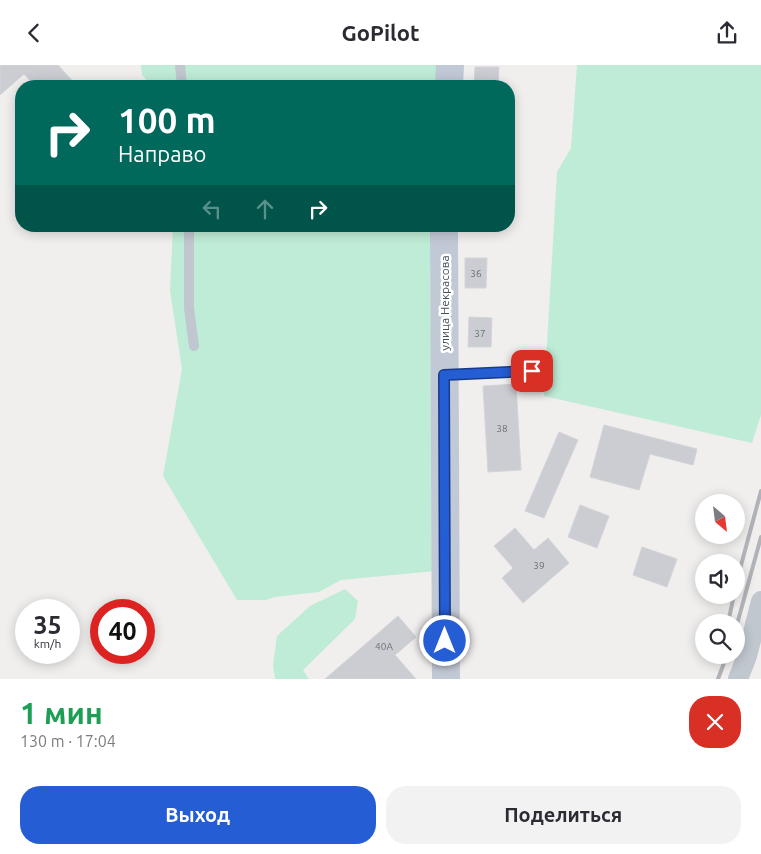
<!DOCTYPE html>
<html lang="ru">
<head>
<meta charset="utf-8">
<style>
  body { margin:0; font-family:Ubuntu,sans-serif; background:#f2f2f3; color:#2b2b33; height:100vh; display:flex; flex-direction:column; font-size:19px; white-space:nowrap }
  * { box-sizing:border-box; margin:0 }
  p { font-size:16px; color:#7c7c81 }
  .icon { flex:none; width:28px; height:28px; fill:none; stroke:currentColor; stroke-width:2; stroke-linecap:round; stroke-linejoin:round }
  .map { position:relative; height:614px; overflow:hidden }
  .drawer { display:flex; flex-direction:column; background:#fff; flex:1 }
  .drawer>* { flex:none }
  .guide { position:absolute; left:15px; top:15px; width:500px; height:152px; border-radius:20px; box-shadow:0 2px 12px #0003; background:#00695c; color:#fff; overflow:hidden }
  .needle { width:32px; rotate:152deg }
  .tools { position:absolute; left:695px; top:429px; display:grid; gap:10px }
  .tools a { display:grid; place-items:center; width:50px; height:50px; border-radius:50%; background:#fff; box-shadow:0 2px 12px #0003; font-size:25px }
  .speed { position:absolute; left:15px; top:534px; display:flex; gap:10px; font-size:25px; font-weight:700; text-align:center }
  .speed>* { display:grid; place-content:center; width:65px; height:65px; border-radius:50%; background:#fff; box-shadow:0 2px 12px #0003; line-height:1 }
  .speed small { font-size:12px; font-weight:400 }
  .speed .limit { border:8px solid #d22; background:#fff; color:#111 }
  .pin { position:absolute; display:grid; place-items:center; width:42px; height:42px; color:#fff; margin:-21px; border-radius:10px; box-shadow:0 2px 8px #0006 }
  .me { position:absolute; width:55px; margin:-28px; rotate:0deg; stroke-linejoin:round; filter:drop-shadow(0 0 4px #0008) }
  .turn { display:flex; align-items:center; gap:18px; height:105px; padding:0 20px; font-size:22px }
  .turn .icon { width:65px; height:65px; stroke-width:2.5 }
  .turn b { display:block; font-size:35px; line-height:42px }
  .lanes { display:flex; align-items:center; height:48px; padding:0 20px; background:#0003; justify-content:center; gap:25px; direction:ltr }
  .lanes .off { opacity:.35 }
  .round { display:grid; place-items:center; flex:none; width:52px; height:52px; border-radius:20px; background:#f2f2f3 }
  .summary { display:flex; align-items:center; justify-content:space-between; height:85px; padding:0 20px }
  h1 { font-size:30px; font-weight:700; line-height:38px; color:#1e9e55 }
  .primary-button { display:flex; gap:10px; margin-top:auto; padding:10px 20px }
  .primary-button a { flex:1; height:58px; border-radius:20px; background:#255dd4; color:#fff; font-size:20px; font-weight:700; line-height:58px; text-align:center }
  .primary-button a+a { background:#f2f2f3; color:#2b2b33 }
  header { display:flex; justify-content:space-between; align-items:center; height:65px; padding:0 20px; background:#fff; font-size:22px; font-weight:700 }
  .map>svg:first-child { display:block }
  .green { fill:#bfecd6 }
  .building { fill:#cccdd3; stroke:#d3d4d9 }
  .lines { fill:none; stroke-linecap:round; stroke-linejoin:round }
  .lane { stroke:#c0c7cf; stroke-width:10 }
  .street { stroke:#c0c7cf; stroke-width:20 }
  .secondary { stroke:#c2c9d6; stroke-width:28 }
  .rail { stroke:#b1b3b8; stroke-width:4 }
  .route-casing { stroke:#183c8a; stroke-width:12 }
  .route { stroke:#255dd4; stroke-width:9 }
  .labels { text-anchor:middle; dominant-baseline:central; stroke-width:5; stroke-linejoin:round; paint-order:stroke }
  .number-label { font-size:10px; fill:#696e78 }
  .street-label { font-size:12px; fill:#484f5a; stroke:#fff }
</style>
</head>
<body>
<header><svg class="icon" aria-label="back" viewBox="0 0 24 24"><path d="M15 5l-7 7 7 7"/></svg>GoPilot<svg class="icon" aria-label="share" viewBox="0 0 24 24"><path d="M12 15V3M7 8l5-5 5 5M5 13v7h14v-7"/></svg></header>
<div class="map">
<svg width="761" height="614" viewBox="0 0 761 614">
  <rect width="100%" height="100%" fill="#f1eeee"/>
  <g class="green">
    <path d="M 141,0 L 440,0 L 439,21 L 152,21 L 142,10 Z"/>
    <path d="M 577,0 L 761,0 L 761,350 L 752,378 L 544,331 L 557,107 L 571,83 Z"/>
    <path d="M 173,161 L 433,161 L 430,215 L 435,506 L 341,515 L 319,527 L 274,532 L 266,535 L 237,535 L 163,411 L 182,304 L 170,226 Z"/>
    <path d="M 345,524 L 358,536 L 355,554 L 303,605 L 309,614 L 275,614 L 273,600 L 277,571 L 310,541 Z"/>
  </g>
  <g class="building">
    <path d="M 0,0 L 58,0 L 77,21 L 35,21 L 24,9 L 0,30 Z"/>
    <path d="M 475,2 L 499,2 L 498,21 L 474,21 Z"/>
    <path d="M 465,193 L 487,193 L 486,223 L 465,223 Z"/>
    <path d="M 469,252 L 492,253 L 491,282 L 468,282 Z"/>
    <path d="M 516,319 L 521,405 L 488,407 L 483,321 Z"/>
    <path d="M 604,360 L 697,384 L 693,400 L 650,389 L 639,425 L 590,412 Z"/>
    <path d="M 559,367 L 578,375 L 544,453 L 525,446 Z"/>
    <path d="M 580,440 L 609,451 L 597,483 L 568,472 Z"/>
    <path d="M 515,463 L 534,485 L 548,473 L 569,498 L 523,538 L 502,513 L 513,503 L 494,481 Z"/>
    <path d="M 642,482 L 677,494 L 667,522 L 633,510 Z"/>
    <path d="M 398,551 L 416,572 L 395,590 L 416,614 L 325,614 Z"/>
  </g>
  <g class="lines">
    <g class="lane">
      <path d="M 180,0 L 182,21"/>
      <path d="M 189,161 L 189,243 L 194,281"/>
      <path d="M 445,310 L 532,306"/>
    </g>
    <path class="street" d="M 738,614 L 747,591 L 761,536"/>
    <g class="secondary">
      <path d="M 449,21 L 450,0"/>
      <path d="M 444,161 L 446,614"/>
    </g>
    <g class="rail">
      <path d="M 736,519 L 761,426"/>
      <path d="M 728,558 L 734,530"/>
      <path d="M 736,563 L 761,472"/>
      <path d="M 718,614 L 727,590"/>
    </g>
  </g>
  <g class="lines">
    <defs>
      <path id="route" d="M 445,576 L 444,310 L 532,306"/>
    </defs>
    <use href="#route" class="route-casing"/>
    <use href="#route" class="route"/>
  </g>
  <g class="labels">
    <g class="number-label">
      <text x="476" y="208">36</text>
      <text x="480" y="268">37</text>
      <text x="502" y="363">38</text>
      <text x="539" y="500">39</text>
      <text x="384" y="581">40А</text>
    </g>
    <g class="street-label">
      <text transform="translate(444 238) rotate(-90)">улица Некрасова</text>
    </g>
  </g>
</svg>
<div class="tools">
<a><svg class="needle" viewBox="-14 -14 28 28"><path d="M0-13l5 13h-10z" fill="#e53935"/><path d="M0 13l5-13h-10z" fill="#7c7c81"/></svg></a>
<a><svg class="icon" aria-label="sound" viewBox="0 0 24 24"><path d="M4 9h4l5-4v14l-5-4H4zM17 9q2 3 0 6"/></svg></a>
<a><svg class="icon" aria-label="search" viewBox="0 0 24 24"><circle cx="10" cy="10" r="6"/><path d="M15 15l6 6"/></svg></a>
</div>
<div class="speed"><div>35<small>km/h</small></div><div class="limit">40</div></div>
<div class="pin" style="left:532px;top:306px;background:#d93025"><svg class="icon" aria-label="arrive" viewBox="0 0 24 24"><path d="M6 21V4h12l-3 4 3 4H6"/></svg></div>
<svg class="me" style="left:445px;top:576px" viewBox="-20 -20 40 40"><circle r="17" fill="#255dd4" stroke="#fff" stroke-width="3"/><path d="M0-11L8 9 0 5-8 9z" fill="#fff"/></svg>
<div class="guide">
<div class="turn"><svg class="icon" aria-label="right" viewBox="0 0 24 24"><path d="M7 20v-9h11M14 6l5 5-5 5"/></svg><div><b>100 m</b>Направо</div></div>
<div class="lanes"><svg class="icon off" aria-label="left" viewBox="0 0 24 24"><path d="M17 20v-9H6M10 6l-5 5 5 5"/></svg><svg class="icon off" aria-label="ahead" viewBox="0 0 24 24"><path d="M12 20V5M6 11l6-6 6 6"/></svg><svg class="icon" aria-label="right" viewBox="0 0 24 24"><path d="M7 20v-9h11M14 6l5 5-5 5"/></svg></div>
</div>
</div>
<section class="drawer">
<div class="summary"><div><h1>1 мин</h1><p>130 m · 17:04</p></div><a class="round" style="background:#d93025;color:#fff"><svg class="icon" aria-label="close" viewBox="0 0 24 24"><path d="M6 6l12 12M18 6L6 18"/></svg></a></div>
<div class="primary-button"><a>Выход</a><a>Поделиться</a></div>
</section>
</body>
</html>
